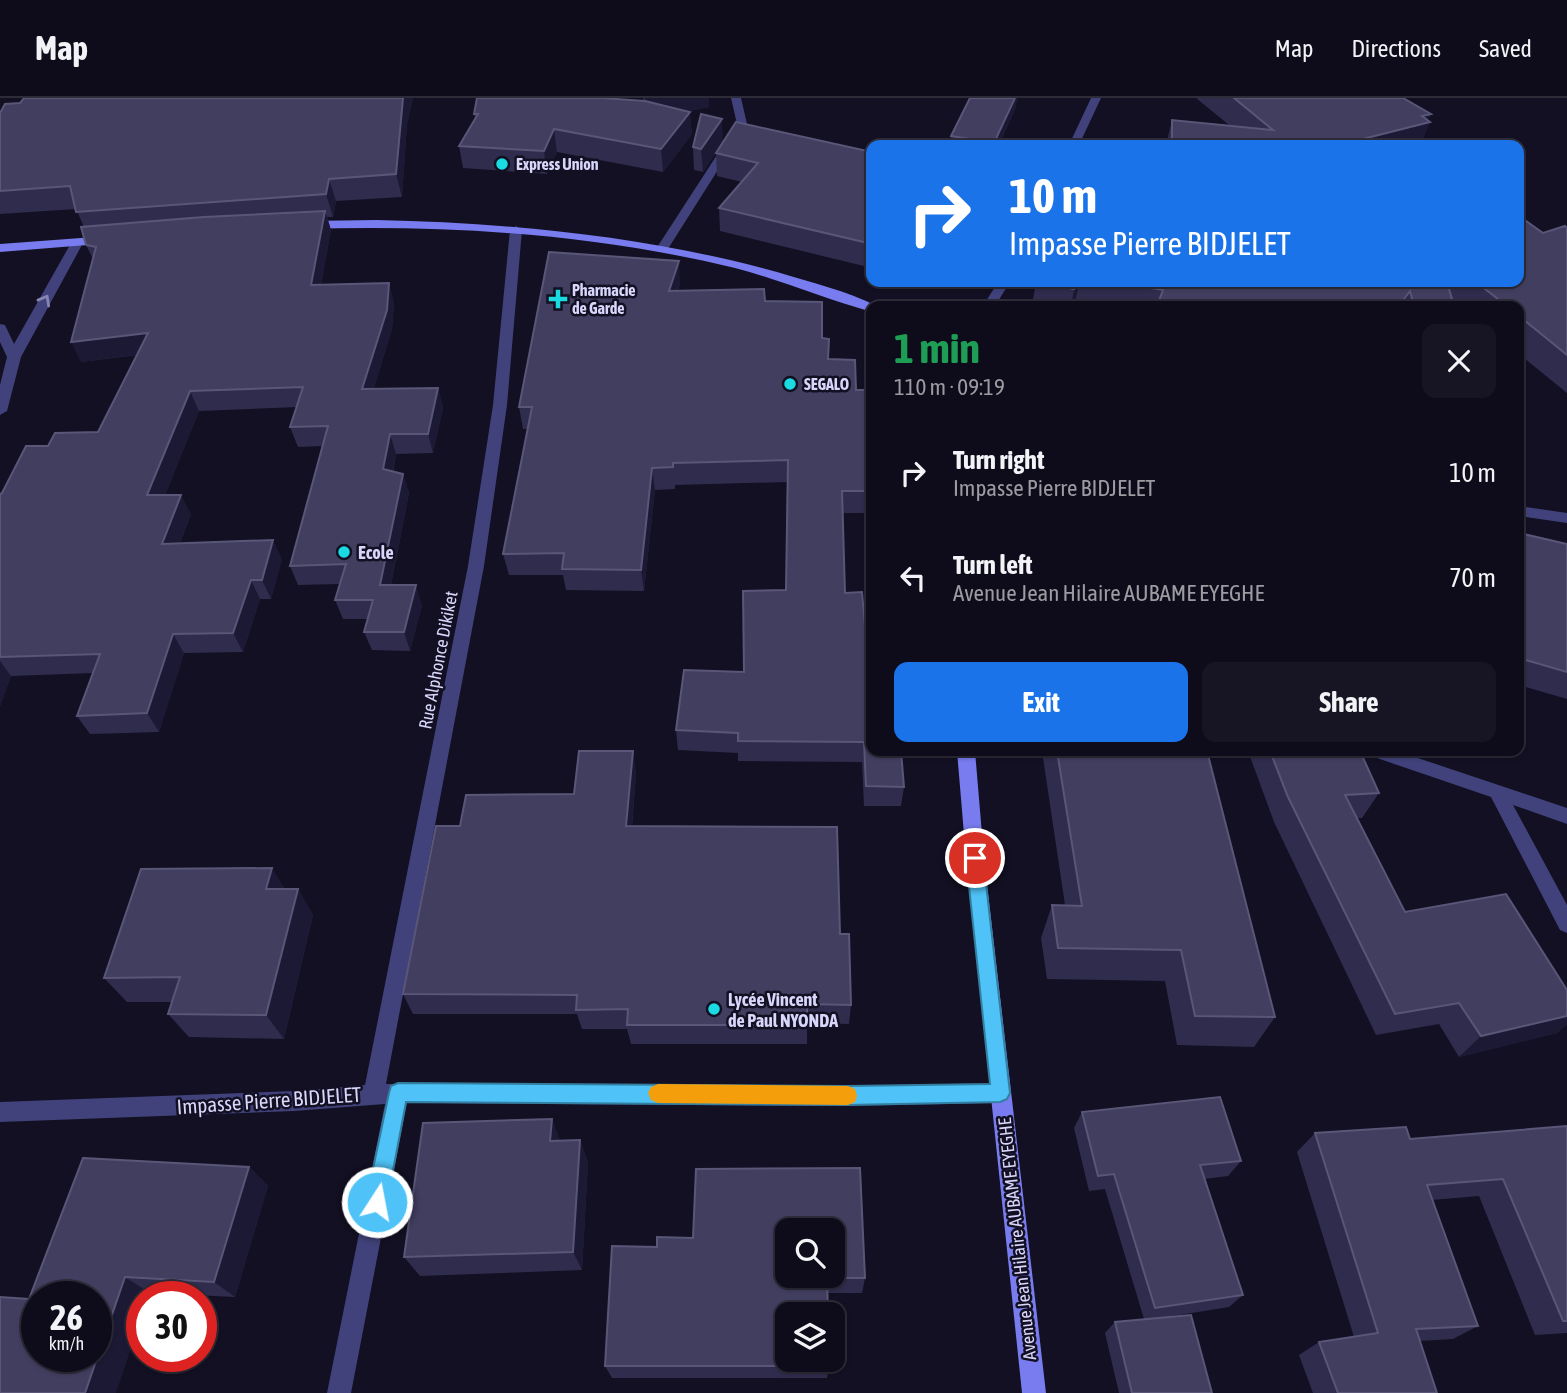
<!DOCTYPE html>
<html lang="en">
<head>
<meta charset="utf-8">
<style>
  body { margin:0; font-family:"Asap Condensed",sans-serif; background:#171523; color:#f1f3f6; height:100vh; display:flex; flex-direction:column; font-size:26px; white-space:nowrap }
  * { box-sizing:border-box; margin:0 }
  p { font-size:23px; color:#9b9ba2 }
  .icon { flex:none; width:38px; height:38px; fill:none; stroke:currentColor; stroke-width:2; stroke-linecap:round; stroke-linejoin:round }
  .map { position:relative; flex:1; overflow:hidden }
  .drawer { position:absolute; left:866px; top:203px; width:658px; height:455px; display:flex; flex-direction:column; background:#0e0c1a; border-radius:14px; box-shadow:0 2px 5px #0004,0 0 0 2px #2e2c39 }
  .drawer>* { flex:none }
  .hud { position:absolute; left:866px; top:42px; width:658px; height:147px; border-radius:14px; box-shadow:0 2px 5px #0004,0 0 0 2px #2e2c39; background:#1a73e8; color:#fff; overflow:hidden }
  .tools { position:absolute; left:775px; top:1120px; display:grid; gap:14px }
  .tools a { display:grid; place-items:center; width:70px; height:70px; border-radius:14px; background:#0e0c1a; box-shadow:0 2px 5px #0004,0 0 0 2px #2e2c39; font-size:35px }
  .speed { position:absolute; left:21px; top:1183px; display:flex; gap:14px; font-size:35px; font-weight:700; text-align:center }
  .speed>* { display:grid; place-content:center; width:91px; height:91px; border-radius:50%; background:#0e0c1a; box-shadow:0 2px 5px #0004,0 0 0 2px #2e2c39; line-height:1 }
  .speed small { font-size:18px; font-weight:400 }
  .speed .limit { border:10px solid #d22; background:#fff; color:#111 }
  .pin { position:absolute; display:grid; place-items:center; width:60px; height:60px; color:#fff; margin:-30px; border:4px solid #fff; border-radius:50%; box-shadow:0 2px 7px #0007 }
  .me { position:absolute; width:77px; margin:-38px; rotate:11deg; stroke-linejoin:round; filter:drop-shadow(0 0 5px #0008) }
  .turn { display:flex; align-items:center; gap:24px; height:147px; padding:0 28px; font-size:32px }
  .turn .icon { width:91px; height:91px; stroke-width:2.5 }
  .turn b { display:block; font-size:49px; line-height:60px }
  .round { display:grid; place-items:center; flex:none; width:74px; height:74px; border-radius:14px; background:#171523 }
  .headline { display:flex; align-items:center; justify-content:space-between; height:119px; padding:0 28px }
  h1 { font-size:42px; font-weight:700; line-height:52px; color:#1e9e55 }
  .cta { display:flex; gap:14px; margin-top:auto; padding:14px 28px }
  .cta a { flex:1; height:80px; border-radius:14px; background:#1a73e8; color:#fff; font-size:28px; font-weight:700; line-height:80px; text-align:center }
  .cta a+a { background:#171523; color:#f1f3f6 }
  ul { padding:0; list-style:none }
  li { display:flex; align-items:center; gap:21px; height:105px; padding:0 28px }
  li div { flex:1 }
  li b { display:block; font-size:26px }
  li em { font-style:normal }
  header { display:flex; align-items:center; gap:42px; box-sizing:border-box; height:98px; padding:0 35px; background:#0e0c1a; border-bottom:2px solid #2e2c39 }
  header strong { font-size:33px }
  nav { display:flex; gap:38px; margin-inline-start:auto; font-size:24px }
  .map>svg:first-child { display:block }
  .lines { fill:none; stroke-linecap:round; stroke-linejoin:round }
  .street { fill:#41427b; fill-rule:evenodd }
  .secondary { fill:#787cef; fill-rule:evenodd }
  .wall { fill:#302c4d }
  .shaded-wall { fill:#1c1934 }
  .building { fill:#423e60; stroke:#595678; stroke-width:2; fill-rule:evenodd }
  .oneway { stroke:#8585b4 }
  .route { fill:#4fc3f7; stroke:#337fa1; stroke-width:2 }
  .slow { fill:#f59e0b }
  .poi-dot { fill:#1adae2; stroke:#121022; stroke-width:2.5 }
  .labels { text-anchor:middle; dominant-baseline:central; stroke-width:5; stroke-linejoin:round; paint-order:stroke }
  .far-poi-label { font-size:16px; font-weight:bold; fill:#d8d6fa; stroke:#121022; text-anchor:start }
  .poi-label { font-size:18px; font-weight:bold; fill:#d8d6fa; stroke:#121022; text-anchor:start }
  .street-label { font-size:18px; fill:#d8d6fa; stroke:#121022 }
  .near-street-label { font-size:21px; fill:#d8d6fa; stroke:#121022 }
</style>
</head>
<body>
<header>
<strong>Map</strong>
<nav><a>Map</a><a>Directions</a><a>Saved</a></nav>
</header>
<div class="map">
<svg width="1567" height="1295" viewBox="0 0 1567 1295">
  <rect width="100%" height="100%" fill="#121022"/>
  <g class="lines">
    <g class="street">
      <path d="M 731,0 L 741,0 L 747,26 L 666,154 L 658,154 L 656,151 L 737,26 Z"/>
      <path d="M 1091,0 L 1101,0 L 1079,47 L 1069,47 Z"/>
      <path d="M 516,128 L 522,132 L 507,307 L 484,468 L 386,986 L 846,988 L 1000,985 L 1007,988 L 1011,995 L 1007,1002 L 1000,1005 L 846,1008 L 407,1005 L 351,1295 L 327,1295 L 385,1006 L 294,1013 L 0,1024 L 0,1004 L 294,993 L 365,987 L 468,468 L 493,307 L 510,132 Z"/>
      <path d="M 77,141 L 83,145 L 21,259 L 7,313 L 0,317 L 0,287 L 7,259 L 0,244 L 0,226 L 5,227 L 14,246 L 71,145 Z"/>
      <path d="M 998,184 L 1010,184 L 995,208 L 983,208 Z"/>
      <path d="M 1519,408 L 1567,415 L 1567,425 L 1519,418 Z"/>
      <path d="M 1368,653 L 1397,653 L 1567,710 L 1567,726 L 1513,707 L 1567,807 L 1567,835 L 1560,832 L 1491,699 L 1371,658 Z"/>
    </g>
    <g class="secondary">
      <path d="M 377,122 C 512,125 646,138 777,174 C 810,184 847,193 877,208 L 872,208 L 872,214 C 825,201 781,182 735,170 C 595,136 451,127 307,131 L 301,127 L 307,123 Z"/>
      <path d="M 108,138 L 114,142 L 112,145 L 0,154 L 0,146 Z"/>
      <path d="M 957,653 L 975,653 L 984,760 L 1046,1295 L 1022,1295 L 966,760 Z"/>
    </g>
  </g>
  <g class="wall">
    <path d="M 24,0 L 413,0 L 407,26 L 402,99 L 336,103 L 333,119 L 327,119 L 331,132 L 321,187 L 394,204 L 392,231 L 374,290 L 438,290 L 443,310 L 433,355 L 396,356 L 393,374 L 403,376 L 409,395 L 391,487 L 422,507 L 410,553 L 372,552 L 364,534 L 368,521 L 343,521 L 335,502 L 340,486 L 298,487 L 290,468 L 322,348 L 298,349 L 290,329 L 297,309 L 199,313 L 165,397 L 191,416 L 180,445 L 282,461 L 271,501 L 260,501 L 243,554 L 184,555 L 159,634 L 90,636 L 77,618 L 93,575 L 11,578 L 0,608 L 0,396 L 2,395 L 48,348 L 98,334 L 137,257 L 81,264 L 93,161 L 86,147 L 84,129 L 76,111 L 0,116 L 0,15 L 20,5 Z"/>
    <path d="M 643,0 L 709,0 L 709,9 L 689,13 L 692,36 L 663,74 L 557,54 L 547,76 L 463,70 L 459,48 L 475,20 L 474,16 L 644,3 Z"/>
    <path d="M 1196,0 L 1403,0 L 1428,22 L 1421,47 L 1166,47 L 1172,22 L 1229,27 Z"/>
    <path d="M 1016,9 L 999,47 L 950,47 L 951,38 Z"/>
    <path d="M 723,43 L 703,74 L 694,72 L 693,49 Z"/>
    <path d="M 872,54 L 872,170 L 720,133 L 719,110 L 742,84 L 717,78 L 716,55 Z"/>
    <path d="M 1567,130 L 1567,295 L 1519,256 L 1519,208 L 1461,208 L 1452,200 L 1454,208 L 1099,208 L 1075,204 L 1073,208 L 1032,208 L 1036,184 L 1519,184 L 1543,135 Z"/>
    <path d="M 680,185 L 678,193 L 765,203 L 822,240 L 828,261 L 856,292 L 872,292 L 872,415 L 843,415 L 845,495 L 870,585 L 904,689 L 901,708 L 864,708 L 862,664 L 738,663 L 738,655 L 678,652 L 676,632 L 744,574 L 786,492 L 787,384 L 675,387 L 675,391 L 655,392 L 644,493 L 566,492 L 563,477 L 509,477 L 503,456 L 528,331 L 523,331 L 519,309 Z"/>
    <path d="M 1519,435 L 1567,446 L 1567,601 L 1519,587 Z"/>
    <path d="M 633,653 L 636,676 L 632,729 L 840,836 L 851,907 L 849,926 L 807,925 L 807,946 L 631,946 L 627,931 L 582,931 L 577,916 L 413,916 L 403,896 L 460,728 L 574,696 Z"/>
    <path d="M 1042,653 L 1207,653 L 1275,919 L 1254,949 L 1177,947 L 1165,883 L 1047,881 L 1041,840 L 1052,807 L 1065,807 Z"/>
    <path d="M 1248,653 L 1360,653 L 1379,695 L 1362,720 L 1357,720 L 1405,814 L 1567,892 L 1567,926 L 1557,935 L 1459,959 L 1439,926 L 1376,937 L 1274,724 Z"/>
    <path d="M 285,791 L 298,791 L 313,817 L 284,941 L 189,939 L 168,916 L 172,904 L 127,904 L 104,880 Z"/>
    <path d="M 1082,1014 L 1241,1063 L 1228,1078 L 1204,1081 L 1243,1197 L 1229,1209 L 1160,1220 L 1212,1295 L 1119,1295 L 1105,1235 L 1115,1224 L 1144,1221 L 1105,1091 L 1089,1093 L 1074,1030 Z"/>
    <path d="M 1567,1028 L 1567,1235 L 1535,1237 L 1479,1098 L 1432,1102 L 1478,1228 L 1453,1241 L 1420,1243 L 1437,1295 L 1313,1295 L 1299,1257 L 1319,1244 L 1354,1239 L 1297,1054 L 1315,1035 L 1410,1041 Z"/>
    <path d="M 580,1042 L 588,1065 L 582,1172 L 420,1178 L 404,1159 L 560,1043 Z"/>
    <path d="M 249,1069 L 268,1088 L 235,1199 L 150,1195 L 29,1201 Z"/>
    <path d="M 612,1148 L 865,1180 L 862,1195 L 827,1195 L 829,1268 L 827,1280 L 612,1280 L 605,1268 Z"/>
  </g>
  <g class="shaded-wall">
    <path d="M 403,0 L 413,0 L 407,26 L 402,99 L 396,76 Z"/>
    <path d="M 645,0 L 709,0 L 709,9 L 647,22 Z"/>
    <path d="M 1015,0 L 1018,0 L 1016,9 L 999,47 L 993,47 Z"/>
    <path d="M 690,14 L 692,36 L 663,74 L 661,51 Z"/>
    <path d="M 1431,16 L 1427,24 L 1430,24 L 1421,47 L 1354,47 L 1355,43 Z"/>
    <path d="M 722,21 L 723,43 L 703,74 L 701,51 Z"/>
    <path d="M 554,31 L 557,54 L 547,76 L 544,53 Z"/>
    <path d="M 329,81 L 336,103 L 333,119 L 326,96 Z"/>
    <path d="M 325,113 L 331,132 L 318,206 L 311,187 Z"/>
    <path d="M 679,163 L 680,185 L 670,215 L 669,193 Z"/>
    <path d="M 1078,184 L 1080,184 L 1075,204 L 1073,208 L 1071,208 L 1074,191 Z"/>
    <path d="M 389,185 L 394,204 L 392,231 L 368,310 L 362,291 Z"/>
    <path d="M 1410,193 L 1403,208 L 1399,208 Z"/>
    <path d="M 148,235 L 157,254 L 81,264 L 71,244 Z"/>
    <path d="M 438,290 L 443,310 L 433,355 L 428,336 Z"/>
    <path d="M 190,293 L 199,313 L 157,417 L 147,397 Z"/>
    <path d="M 390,336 L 396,356 L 389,391 L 383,371 Z"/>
    <path d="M 652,370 L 655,392 L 644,493 L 641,472 Z"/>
    <path d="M 403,376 L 409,395 L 387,506 L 380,487 Z"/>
    <path d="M 181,397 L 191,416 L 172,465 L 162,446 Z"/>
    <path d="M 273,442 L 282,461 L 271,501 L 262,482 Z"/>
    <path d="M 251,482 L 260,501 L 243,554 L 233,535 Z"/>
    <path d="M 416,487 L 422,507 L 410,553 L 404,534 Z"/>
    <path d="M 173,536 L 184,555 L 159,634 L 147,615 Z"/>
    <path d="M 0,563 L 11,578 L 0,608 Z"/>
    <path d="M 633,653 L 636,676 L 630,751 L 626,728 Z"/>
    <path d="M 272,770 L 288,796 L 266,791 Z"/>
    <path d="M 298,791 L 313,817 L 284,941 L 266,917 Z"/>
    <path d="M 1567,918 L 1567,926 L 1557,935 L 1459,959 L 1481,938 Z"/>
    <path d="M 552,1021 L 561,1044 L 550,1043 Z"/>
    <path d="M 580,1042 L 588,1065 L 582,1172 L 573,1154 Z"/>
    <path d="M 249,1069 L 268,1088 L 235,1199 L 214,1184 Z"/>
    <path d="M 125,1179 L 150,1195 L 148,1199 L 142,1199 L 142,1218 L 116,1295 L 85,1295 Z"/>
  </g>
  <g class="building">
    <path d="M 24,0 L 403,0 L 396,76 L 329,81 L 326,96 L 76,114 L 70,88 L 0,93 L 0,15 L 5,6 L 20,5 Z"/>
    <path d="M 477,0 L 602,0 L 645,3 L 690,14 L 661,51 L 554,31 L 544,53 L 459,48 L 478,16 L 474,16 Z"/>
    <path d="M 970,0 L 1015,0 L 994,45 L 951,38 Z"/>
    <path d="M 1234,0 L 1403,0 L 1431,16 L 1422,18 L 1430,24 L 1355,43 L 1357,47 L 1172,47 L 1172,22 L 1273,32 Z"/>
    <path d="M 701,16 L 722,21 L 701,51 L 693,49 Z"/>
    <path d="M 736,24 L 872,54 L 872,146 L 719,110 L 758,65 L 716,55 Z"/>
    <path d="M 325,113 L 311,187 L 389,185 L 387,212 L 362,291 L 438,290 L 428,336 L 390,336 L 383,371 L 403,376 L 380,487 L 416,487 L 404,534 L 364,534 L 373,502 L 335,502 L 346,466 L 290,468 L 328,328 L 290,329 L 303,289 L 190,293 L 147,397 L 181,397 L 162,446 L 273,442 L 262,482 L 251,482 L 233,535 L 173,536 L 147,615 L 77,618 L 100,556 L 0,559 L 0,396 L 2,395 L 26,348 L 48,348 L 55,335 L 98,334 L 148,235 L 71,244 L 96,149 L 86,147 L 81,129 L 204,119 Z"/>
    <path d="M 1519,118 L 1543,135 L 1565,128 L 1567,130 L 1567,257 L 1519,218 L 1519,208 L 1507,208 L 1476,184 L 1519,184 Z"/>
    <path d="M 549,154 L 679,163 L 669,193 L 764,191 L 765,203 L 822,204 L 822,240 L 829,241 L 828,261 L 855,262 L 856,292 L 872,292 L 872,393 L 842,393 L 845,495 L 862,494 L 870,585 L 872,585 L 872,653 L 901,653 L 904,689 L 866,688 L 864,644 L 738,643 L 738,635 L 676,632 L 684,572 L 744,574 L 743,493 L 786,492 L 788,362 L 673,365 L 673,369 L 652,370 L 641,472 L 562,471 L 564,455 L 503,456 L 532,309 L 519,309 Z"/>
    <path d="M 1043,184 L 1078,184 L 1074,191 Z"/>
    <path d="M 1114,184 L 1447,184 L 1454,208 L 1414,208 L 1410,193 L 1399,208 L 1157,208 L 1163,192 Z"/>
    <path d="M 1519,435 L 1567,446 L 1567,574 L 1519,560 Z"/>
    <path d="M 579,653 L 633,653 L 626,728 L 837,729 L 840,836 L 849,836 L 851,907 L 807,906 L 807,927 L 627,927 L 628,911 L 576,912 L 577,897 L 403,896 L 436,728 L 460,728 L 466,697 L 574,696 Z"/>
    <path d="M 1057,653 L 1207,653 L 1275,919 L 1195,918 L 1181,852 L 1058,850 L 1052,807 L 1082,808 Z"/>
    <path d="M 1270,653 L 1360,653 L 1379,695 L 1345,697 L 1405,814 L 1506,796 L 1567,892 L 1567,918 L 1481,938 L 1459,905 L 1395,916 L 1288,699 Z"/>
    <path d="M 272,770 L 266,791 L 298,791 L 266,917 L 168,916 L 180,879 L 104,880 L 141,771 Z"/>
    <path d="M 1220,999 L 1241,1063 L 1200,1067 L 1243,1197 L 1155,1210 L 1114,1076 L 1098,1078 L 1082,1014 Z"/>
    <path d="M 552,1021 L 550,1043 L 580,1042 L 573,1154 L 404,1159 L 423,1025 Z"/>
    <path d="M 1567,1028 L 1567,1223 L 1563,1223 L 1503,1081 L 1427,1087 L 1478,1228 L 1416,1231 L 1437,1295 L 1338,1295 L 1319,1244 L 1378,1235 L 1315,1035 L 1406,1029 L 1410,1041 Z"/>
    <path d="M 83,1060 L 249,1069 L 214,1184 L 125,1179 L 85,1295 L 0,1295 L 0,1199 L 29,1201 ZM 37,1199 L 96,1199 L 96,1258 L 37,1258 Z"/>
    <path d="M 860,1070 L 865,1180 L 827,1180 L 828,1216 L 788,1216 L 788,1262 L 828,1262 L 829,1268 L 605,1268 L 612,1148 L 657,1149 L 657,1139 L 693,1140 L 696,1071 ZM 788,1132 L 833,1132 L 833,1178 L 788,1178 Z"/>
    <path d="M 1191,1217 L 1212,1295 L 1132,1295 L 1115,1224 Z"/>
  </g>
  <defs><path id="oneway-chevron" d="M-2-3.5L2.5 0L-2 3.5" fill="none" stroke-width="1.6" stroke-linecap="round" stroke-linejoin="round" transform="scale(1.75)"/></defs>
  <use class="oneway" href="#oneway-chevron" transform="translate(45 202) rotate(-61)"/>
  <path class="route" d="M 975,753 L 981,755 L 983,760 L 1010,995 L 1007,1001 L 1000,1004 L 846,1007 L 406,1004 L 387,1104 L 384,1111 L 377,1114 L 369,1111 L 366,1104 L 389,995 L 391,988 L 398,985 L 846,988 L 990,986 L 966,760 L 969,755 Z"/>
  <path class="slow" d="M 658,986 L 848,988 L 855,991 L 857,998 L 855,1004 L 848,1007 L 658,1005 L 651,1002 L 648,995 L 651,989 Z"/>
  <g class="poi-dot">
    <circle cx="502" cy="66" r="7"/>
    <path d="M554.5 190.5h7v7h7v7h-7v7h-7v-7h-7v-7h7z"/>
    <circle cx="790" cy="286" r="7"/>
    <circle cx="344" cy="454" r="7"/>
    <circle cx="714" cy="911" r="7"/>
  </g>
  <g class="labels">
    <g class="far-poi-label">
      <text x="516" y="66">Express Union</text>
      <text x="572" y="192">Pharmacie<tspan x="572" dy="18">de Garde</tspan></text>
      <text x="804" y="286">SEGALO</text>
    </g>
    <g class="poi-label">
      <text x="358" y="454">Ecole</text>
      <text x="728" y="901">Lycée Vincent<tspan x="728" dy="21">de Paul NYONDA</tspan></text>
    </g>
    <g class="street-label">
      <text transform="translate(438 562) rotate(-79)">Rue Alphonce Dikiket</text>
      <text transform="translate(1017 1141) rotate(-96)">Avenue Jean Hilaire AUBAME EYEGHE</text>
    </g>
    <g class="near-street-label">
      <text transform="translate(269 1002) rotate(-4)">Impasse Pierre BIDJELET</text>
    </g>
  </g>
</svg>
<div class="tools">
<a><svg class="icon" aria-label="search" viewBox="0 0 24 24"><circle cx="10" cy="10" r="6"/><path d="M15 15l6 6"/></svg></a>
<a><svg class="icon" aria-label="layers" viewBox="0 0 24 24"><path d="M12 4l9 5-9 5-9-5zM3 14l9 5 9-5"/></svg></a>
</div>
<div class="speed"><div>26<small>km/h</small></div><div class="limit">30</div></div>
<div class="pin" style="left:975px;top:760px;background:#d93025"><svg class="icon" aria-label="arrive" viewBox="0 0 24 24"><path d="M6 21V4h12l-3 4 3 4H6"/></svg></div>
<svg class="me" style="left:377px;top:1104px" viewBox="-20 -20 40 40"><circle r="17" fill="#4fc3f7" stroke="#fff" stroke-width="3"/><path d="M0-11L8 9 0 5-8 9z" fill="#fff"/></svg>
<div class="hud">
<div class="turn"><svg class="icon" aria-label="right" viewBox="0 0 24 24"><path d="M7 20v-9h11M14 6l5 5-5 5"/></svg><div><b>10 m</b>Impasse Pierre BIDJELET</div></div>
</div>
<section class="drawer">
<div class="headline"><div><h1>1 min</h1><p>110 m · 09:19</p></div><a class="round"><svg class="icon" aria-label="close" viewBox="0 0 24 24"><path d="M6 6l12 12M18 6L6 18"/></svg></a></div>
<ul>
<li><svg class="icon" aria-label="right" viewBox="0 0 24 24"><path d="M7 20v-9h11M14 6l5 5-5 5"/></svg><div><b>Turn right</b><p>Impasse Pierre BIDJELET</p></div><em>10 m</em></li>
<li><svg class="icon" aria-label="left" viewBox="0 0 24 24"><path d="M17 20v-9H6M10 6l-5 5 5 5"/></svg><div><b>Turn left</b><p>Avenue Jean Hilaire AUBAME EYEGHE</p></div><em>70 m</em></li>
</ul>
<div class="cta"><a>Exit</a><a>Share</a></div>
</section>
</div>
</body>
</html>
